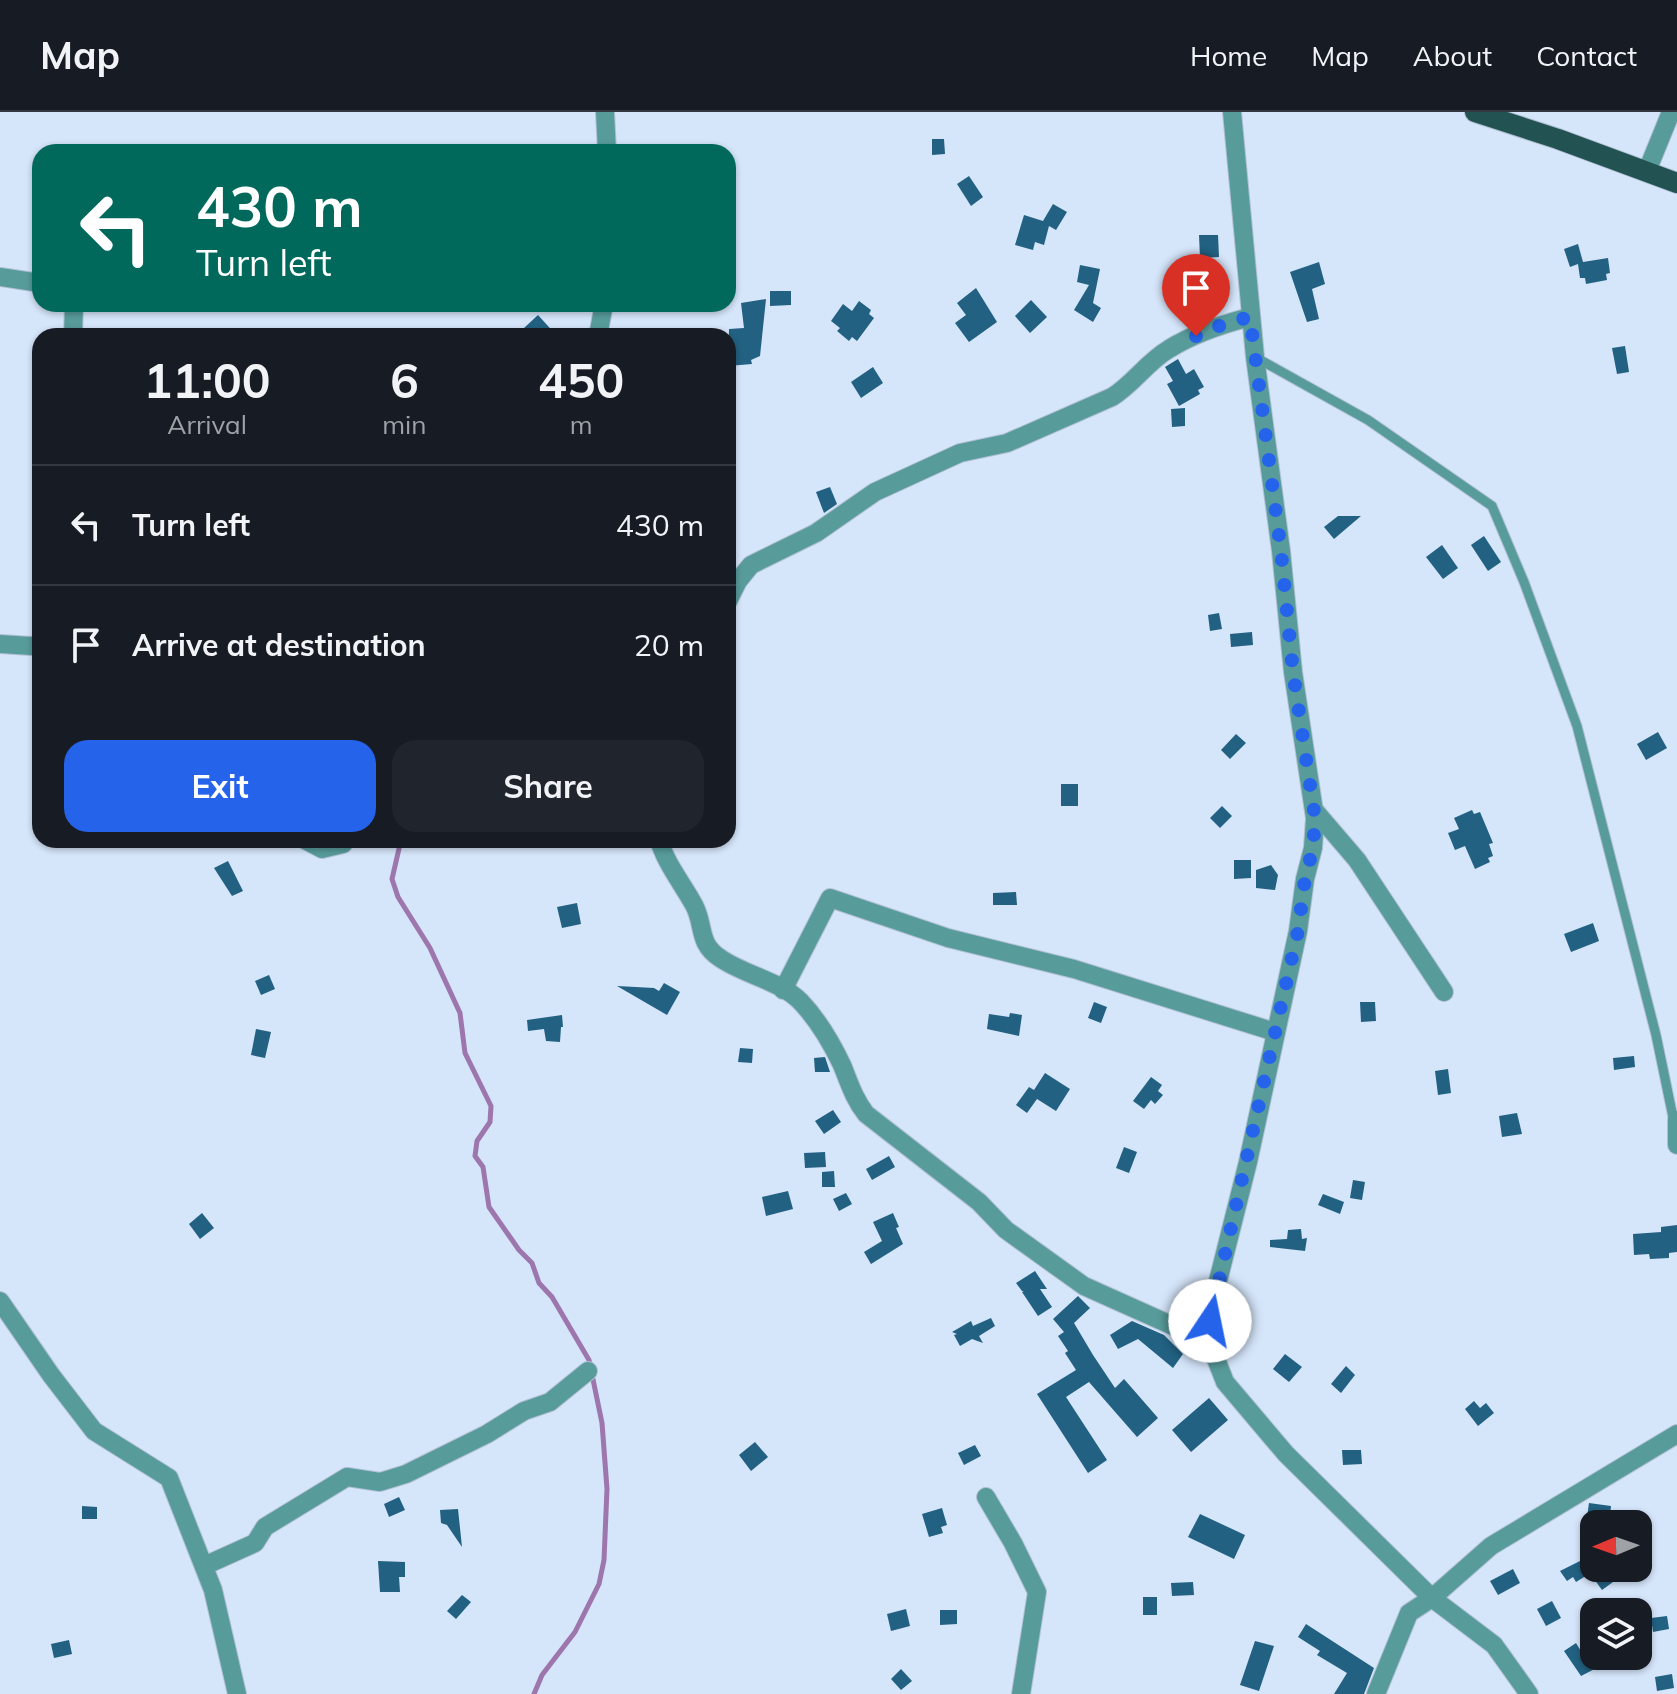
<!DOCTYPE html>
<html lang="en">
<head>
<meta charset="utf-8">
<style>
  body { margin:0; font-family:Mulish,sans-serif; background:#20242c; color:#f1f3f6; height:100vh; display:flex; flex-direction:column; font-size:30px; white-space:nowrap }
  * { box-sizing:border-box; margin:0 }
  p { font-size:26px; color:#9ea1a6 }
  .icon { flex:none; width:44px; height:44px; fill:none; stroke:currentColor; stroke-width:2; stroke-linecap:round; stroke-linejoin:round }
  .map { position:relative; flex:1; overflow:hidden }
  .side { position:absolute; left:32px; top:216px; width:704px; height:520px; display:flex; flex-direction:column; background:#171b24; border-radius:24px; box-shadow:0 2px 6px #0004 }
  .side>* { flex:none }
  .guide { position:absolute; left:32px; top:32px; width:704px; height:168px; border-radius:24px; box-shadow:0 2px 6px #0004; background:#00695c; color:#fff; overflow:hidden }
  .needle { width:52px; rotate:268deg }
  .buttons { position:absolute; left:1580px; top:1398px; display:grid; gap:16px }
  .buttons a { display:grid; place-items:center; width:72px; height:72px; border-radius:16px; background:#171b24; box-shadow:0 2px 6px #0004; font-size:40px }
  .pin { position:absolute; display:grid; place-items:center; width:68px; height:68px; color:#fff; margin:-82px -34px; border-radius:50% 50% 50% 0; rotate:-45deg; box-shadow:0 0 8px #0007 }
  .pin .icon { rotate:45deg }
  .me { position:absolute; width:88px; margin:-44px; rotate:11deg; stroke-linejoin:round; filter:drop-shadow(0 0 6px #0008) }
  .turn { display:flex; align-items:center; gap:28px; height:168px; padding:0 32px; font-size:36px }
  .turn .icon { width:104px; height:104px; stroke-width:2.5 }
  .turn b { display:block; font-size:56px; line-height:68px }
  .eta { display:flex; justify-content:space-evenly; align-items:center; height:136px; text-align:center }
  .eta b { font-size:48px; font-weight:700; line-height:56px }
  .action { display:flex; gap:16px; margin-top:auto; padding:16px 32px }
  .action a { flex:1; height:92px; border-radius:24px; background:#2563eb; color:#fff; font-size:32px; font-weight:700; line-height:92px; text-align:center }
  .action a+a { background:#20242c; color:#f1f3f6 }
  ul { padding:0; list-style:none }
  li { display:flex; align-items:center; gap:24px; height:120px; padding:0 32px; border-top:2px solid #363941 }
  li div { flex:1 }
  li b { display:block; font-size:30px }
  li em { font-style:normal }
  header { display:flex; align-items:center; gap:48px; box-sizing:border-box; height:112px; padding:0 40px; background:#171b24; border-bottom:2px solid #363941 }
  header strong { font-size:38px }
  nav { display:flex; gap:44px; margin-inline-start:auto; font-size:28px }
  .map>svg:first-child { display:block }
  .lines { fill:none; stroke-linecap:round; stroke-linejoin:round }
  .stream { stroke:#9d76ad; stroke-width:5 }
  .building { fill:#226182 }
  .lane-casing { stroke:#b0c0d4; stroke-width:11 }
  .street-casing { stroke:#b0c0d4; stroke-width:20 }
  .primary-casing { stroke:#b0c0d4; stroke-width:22 }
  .lane { stroke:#589b9b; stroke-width:9 }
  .street { stroke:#589b9b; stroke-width:18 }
  .primary { stroke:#225252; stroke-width:20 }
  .route { stroke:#2563eb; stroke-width:14; stroke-dasharray:0 25.2 }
</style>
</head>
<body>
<header>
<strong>Map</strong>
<nav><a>Home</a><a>Map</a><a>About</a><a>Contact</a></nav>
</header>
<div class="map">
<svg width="1677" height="1582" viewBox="0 0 1677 1582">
  <rect width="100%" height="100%" fill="#d5e5fa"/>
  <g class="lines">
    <path class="stream" d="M 401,728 L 392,767 L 398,785 L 430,836 L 460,901 L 465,941 L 491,994 L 490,1010 L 477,1029 L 475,1044 L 483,1055 L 489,1095 L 519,1138 L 532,1151 L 539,1171 L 552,1185 L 589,1248 L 602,1311 L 607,1377 L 604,1448 L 599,1472 L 575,1520 L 542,1563 L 534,1582"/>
  </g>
  <g class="building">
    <path d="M 932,27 L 944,27 L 945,42 L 932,43 Z"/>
    <path d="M 969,64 L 983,85 L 971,94 L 957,72 Z"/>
    <path d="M 1053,92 L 1067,100 L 1056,118 L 1049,114 L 1044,133 L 1035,130 L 1033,138 L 1015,133 L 1024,103 L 1043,109 Z"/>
    <path d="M 1199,123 L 1218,123 L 1219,145 L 1200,146 Z"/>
    <path d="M 1578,132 L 1583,150 L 1608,146 L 1610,161 L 1606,162 L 1607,168 L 1586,172 L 1585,166 L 1580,166 L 1578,152 L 1570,155 L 1564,137 Z"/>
    <path d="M 1319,150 L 1325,172 L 1312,177 L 1319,207 L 1307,210 L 1290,160 Z"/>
    <path d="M 1080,153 L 1100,157 L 1093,191 L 1101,196 L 1093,210 L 1074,198 L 1089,173 L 1077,170 Z"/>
    <path d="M 976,176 L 997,210 L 969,230 L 955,211 L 966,203 L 957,191 Z"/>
    <path d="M 770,179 L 791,179 L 791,193 L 770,194 Z"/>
    <path d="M 766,187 L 760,244 L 751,248 L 752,252 L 728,254 L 729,217 L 744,216 L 741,191 Z"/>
    <path d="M 1031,188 L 1047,205 L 1030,221 L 1015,204 Z"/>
    <path d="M 859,189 L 871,198 L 869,202 L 874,206 L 857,229 L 852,225 L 849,229 L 837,219 L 840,216 L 831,209 L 843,192 L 852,199 Z"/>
    <path d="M 538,203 L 557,224 L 531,224 L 524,216 Z"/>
    <path d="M 1625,234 L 1629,260 L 1617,262 L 1612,236 Z"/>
    <path d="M 1178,247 L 1186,262 L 1194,257 L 1204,275 L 1198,278 L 1200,282 L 1179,294 L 1167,272 L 1173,269 L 1165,255 Z"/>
    <path d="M 873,255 L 883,271 L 861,286 L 851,270 Z"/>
    <path d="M 1185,296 L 1185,314 L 1172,315 L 1171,297 Z"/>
    <path d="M 830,375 L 837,392 L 824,401 L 816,380 Z"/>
    <path d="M 1338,404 L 1361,404 L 1334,427 L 1324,415 Z"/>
    <path d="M 1484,424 L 1501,450 L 1488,459 L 1471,433 Z"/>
    <path d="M 1442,433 L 1458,456 L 1443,467 L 1426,445 Z"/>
    <path d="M 1219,501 L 1222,517 L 1210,519 L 1208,503 Z"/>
    <path d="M 1252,520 L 1253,533 L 1231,535 L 1230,522 Z"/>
    <path d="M 1658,620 L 1667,636 L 1646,648 L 1637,632 Z"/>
    <path d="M 1236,622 L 1246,631 L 1230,647 L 1221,638 Z"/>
    <rect x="1061" y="672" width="17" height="22"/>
    <path d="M 1222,694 L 1232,704 L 1220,716 L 1210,706 Z"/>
    <path d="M 1472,698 L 1474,702 L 1480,700 L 1493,731 L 1489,732 L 1493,744 L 1488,746 L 1490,750 L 1475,757 L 1465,734 L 1455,738 L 1448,721 L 1459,717 L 1454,706 Z"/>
    <path d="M 1234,748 L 1251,748 L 1251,766 L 1234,767 Z"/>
    <path d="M 228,749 L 243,779 L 232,784 L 214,756 Z"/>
    <path d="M 1271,753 L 1278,763 L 1275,778 L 1256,776 L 1256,758 Z"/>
    <path d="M 1016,780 L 1017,793 L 993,793 L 993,781 Z"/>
    <path d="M 577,791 L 581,812 L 562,816 L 557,795 Z"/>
    <path d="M 1593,811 L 1599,829 L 1571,840 L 1564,822 Z"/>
    <path d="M 269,863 L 275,877 L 261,883 L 255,869 Z"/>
    <path d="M 664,871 L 680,880 L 667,903 L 617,874 L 654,876 L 659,879 Z"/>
    <path d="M 1094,890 L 1107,895 L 1101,911 L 1088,906 Z"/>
    <path d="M 1360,890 L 1375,890 L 1376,909 L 1361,910 Z"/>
    <path d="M 1010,901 L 1022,903 L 1019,924 L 987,917 L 989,902 L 1009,905 Z"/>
    <path d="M 562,903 L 563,915 L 561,915 L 560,930 L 546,929 L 544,917 L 528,919 L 527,908 Z"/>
    <path d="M 256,917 L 271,920 L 265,946 L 251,943 Z"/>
    <path d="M 740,936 L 753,937 L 752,951 L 738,950 Z"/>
    <path d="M 1634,944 L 1635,955 L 1614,958 L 1613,946 Z"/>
    <path d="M 825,945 L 830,960 L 815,960 L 814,946 Z"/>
    <path d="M 1448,957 L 1451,981 L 1438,983 L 1435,959 Z"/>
    <path d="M 1045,961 L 1070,977 L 1056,999 L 1037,987 L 1027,1001 L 1016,993 L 1029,975 L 1034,978 Z"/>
    <path d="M 1151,965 L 1162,973 L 1158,979 L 1163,983 L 1155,992 L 1151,988 L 1144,997 L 1133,989 Z"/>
    <path d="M 833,998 L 841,1010 L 824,1022 L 815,1009 Z"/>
    <path d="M 1517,1001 L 1522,1022 L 1502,1025 L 1499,1004 Z"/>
    <path d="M 1124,1035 L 1137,1040 L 1129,1061 L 1116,1056 Z"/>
    <path d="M 825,1040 L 826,1055 L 805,1056 L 804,1041 Z"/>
    <path d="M 889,1044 L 895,1055 L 872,1068 L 866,1057 Z"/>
    <path d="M 834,1059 L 835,1075 L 822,1075 L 822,1060 Z"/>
    <path d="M 1353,1068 L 1365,1070 L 1362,1088 L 1350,1086 Z"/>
    <path d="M 788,1079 L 793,1097 L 766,1104 L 762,1085 Z"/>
    <path d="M 846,1081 L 852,1092 L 839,1099 L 833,1087 Z"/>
    <path d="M 1323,1082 L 1344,1090 L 1340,1102 L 1318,1093 Z"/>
    <path d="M 202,1101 L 214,1116 L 200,1127 L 189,1112 Z"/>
    <path d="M 893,1101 L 899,1115 L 896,1116 L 903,1132 L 871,1152 L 864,1140 L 882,1129 L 873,1110 Z"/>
    <path d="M 1677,1113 L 1677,1140 L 1669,1141 L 1669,1146 L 1650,1147 L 1649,1142 L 1634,1143 L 1633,1122 L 1661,1120 L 1661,1115 Z"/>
    <path d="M 1301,1117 L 1302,1127 L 1307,1126 L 1305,1139 L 1270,1135 L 1270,1128 L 1287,1127 L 1288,1118 Z"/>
    <path d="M 1035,1159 L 1047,1177 L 1040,1177 L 1052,1195 L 1038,1204 L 1022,1180 L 1024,1179 L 1022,1179 L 1016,1171 Z"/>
    <path d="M 1078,1184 L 1090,1196 L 1074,1211 L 1093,1243 L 1115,1276 L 1124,1267 L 1158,1306 L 1137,1325 L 1089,1270 L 1066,1285 L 1107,1348 L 1088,1361 L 1037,1282 L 1076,1258 L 1065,1241 L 1068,1239 L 1058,1224 L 1064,1220 L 1053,1207 Z"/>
    <path d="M 991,1206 L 995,1214 L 979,1224 L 983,1231 L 972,1227 L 960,1234 L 954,1223 L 957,1222 L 952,1220 L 971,1209 L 973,1214 Z"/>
    <path d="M 1132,1209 L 1164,1223 L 1183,1242 L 1173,1256 L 1138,1227 L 1118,1237 L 1110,1223 Z"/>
    <path d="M 1285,1242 L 1302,1255 L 1289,1270 L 1273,1257 Z"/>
    <path d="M 1346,1254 L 1355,1263 L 1341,1281 L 1331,1272 Z"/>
    <path d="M 1209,1286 L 1228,1308 L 1191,1340 L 1172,1318 Z"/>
    <path d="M 1474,1289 L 1480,1296 L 1486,1291 L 1494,1301 L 1478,1314 L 1465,1297 Z"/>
    <path d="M 755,1330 L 768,1345 L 751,1359 L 739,1343 Z"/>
    <path d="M 975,1333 L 981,1344 L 964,1353 L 958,1341 Z"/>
    <path d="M 1342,1338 L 1361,1338 L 1362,1352 L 1343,1353 Z"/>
    <path d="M 399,1385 L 405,1398 L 389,1405 L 384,1392 Z"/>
    <path d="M 1589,1391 L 1611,1394 L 1609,1412 L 1586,1412 Z"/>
    <path d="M 82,1394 L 97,1395 L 97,1407 L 82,1407 Z"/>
    <path d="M 942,1396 L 947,1413 L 941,1415 L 943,1421 L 929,1425 L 922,1402 Z"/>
    <path d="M 458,1397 L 462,1435 L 447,1413 L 441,1411 L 440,1398 Z"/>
    <path d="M 1200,1402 L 1245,1423 L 1234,1447 L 1188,1425 Z"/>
    <path d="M 1594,1442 L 1594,1459 L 1576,1470 L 1573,1465 L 1567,1469 L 1560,1459 Z"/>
    <path d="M 378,1449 L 405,1450 L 405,1465 L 399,1465 L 400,1480 L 380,1480 Z"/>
    <path d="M 1513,1457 L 1520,1471 L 1498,1483 L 1490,1469 Z"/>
    <path d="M 1606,1459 L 1613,1470 L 1602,1478 L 1594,1467 Z"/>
    <path d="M 1193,1470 L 1194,1483 L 1172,1484 L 1171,1471 Z"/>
    <path d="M 462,1483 L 471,1490 L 456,1507 L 447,1499 Z"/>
    <rect x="1143" y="1485" width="14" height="18"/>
    <path d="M 1552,1489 L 1561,1506 L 1546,1514 L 1537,1497 Z"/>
    <path d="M 906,1497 L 910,1514 L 891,1519 L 887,1502 Z"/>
    <path d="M 940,1498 L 957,1498 L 957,1512 L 940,1513 Z"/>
    <path d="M 1667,1504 L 1669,1517 L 1653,1520 L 1651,1506 Z"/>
    <path d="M 1306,1512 L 1374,1556 L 1364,1582 L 1334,1582 L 1347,1561 L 1317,1543 L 1320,1539 L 1298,1525 Z"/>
    <path d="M 69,1528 L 72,1542 L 54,1546 L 51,1532 Z"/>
    <path d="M 1255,1529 L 1274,1534 L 1259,1579 L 1240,1573 Z"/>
    <path d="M 1576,1531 L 1584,1544 L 1620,1544 L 1581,1564 L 1564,1539 Z"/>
    <path d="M 901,1557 L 912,1569 L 901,1578 L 891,1567 Z"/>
    <path d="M 1672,1562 L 1674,1576 L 1657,1579 L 1655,1565 Z"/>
  </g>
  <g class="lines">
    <defs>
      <path id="lane" d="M 1255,245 L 1368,308 L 1492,394 L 1524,470 L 1577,614 L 1656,923 L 1674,1010"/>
      <g id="street">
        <path d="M 605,0 L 607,40"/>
        <path d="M 1232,0 L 1255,245 L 1281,439 L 1293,560 L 1315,706 L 1313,736 L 1305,767 L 1298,819 L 1248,1050 L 1216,1177 L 1210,1209 L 1200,1226 L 1216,1247 L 1225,1270 L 1286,1342 L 1432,1486 L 1494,1533 L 1529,1582"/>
        <path d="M 1647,59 L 1671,0"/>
        <path d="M 0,165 L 40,171"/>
        <path d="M 73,224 L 74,192"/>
        <path d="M 598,224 L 604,192"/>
        <path d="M 728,489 L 738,469 L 751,453 L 816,421 L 875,380 L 960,341 L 1007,331 L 1112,285 C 1133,272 1147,250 1169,237 C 1193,222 1223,212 1250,205"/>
        <path d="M 0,532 L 31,534 L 40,532"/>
        <path d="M 1315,699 L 1357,748 L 1444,880"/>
        <path d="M 305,728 L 322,737 L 343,732 L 346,728"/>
        <path d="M 659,728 C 666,752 682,771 694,793 C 705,813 697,831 720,846 C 744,863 781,869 801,890 C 817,907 832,932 842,953 C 849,970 854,987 866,1002 L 979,1090 L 1006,1118 L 1084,1174 L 1200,1226"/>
        <path d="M 783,878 L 830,786 L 948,826 L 1074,857 L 1275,920"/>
        <path d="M 1677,1008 L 1677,1033"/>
        <path d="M 0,1189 L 51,1263 L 94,1319 L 169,1366 L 213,1478 L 237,1582"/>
        <path d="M 986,1385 L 1013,1431 L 1037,1480 L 1021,1582"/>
        <path d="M 204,1454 L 255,1431 L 265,1415 L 347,1365 L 380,1370 L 406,1362 L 487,1322 L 524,1299 L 550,1290 L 588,1259"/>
        <path d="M 1376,1582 L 1409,1501 L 1432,1486 L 1491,1434 L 1677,1322"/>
      </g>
      <path id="primary" d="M 1475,0 L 1558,27 L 1677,71"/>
    </defs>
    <use href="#lane" class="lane-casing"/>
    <use href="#street" class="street-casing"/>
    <use href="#primary" class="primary-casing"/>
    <use href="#lane" class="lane"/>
    <use href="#street" class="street"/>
    <use href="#primary" class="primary"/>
  </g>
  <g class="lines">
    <path class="route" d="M 1196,224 L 1224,212 L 1250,205 L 1281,439 L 1293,560 L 1315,706 L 1313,736 L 1305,767 L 1298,819 L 1210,1209"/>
  </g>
</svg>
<div class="buttons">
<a><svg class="needle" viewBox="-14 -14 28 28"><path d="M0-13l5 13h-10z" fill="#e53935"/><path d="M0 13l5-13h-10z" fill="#9ea1a6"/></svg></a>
<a><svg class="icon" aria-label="layers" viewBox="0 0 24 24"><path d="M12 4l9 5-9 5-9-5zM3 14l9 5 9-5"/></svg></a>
</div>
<div class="pin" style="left:1196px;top:224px;background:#d93025"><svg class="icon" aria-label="arrive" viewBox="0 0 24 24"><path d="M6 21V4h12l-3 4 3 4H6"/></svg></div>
<svg class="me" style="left:1210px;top:1209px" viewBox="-20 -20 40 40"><circle r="19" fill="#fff"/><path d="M0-13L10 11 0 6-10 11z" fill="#2563eb"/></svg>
<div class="guide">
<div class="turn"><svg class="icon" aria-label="left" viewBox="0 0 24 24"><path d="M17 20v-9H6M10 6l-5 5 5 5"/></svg><div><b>430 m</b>Turn left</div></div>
</div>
<section class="side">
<div class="eta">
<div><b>11:00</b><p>Arrival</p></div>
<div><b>6</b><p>min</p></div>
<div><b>450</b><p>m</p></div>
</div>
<ul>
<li><svg class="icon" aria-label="left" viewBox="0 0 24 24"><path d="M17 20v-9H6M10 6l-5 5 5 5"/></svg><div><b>Turn left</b></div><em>430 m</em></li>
<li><svg class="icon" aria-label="arrive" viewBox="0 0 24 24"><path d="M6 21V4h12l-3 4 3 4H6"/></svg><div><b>Arrive at destination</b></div><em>20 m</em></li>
</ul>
<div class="action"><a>Exit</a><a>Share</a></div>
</section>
</div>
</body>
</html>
